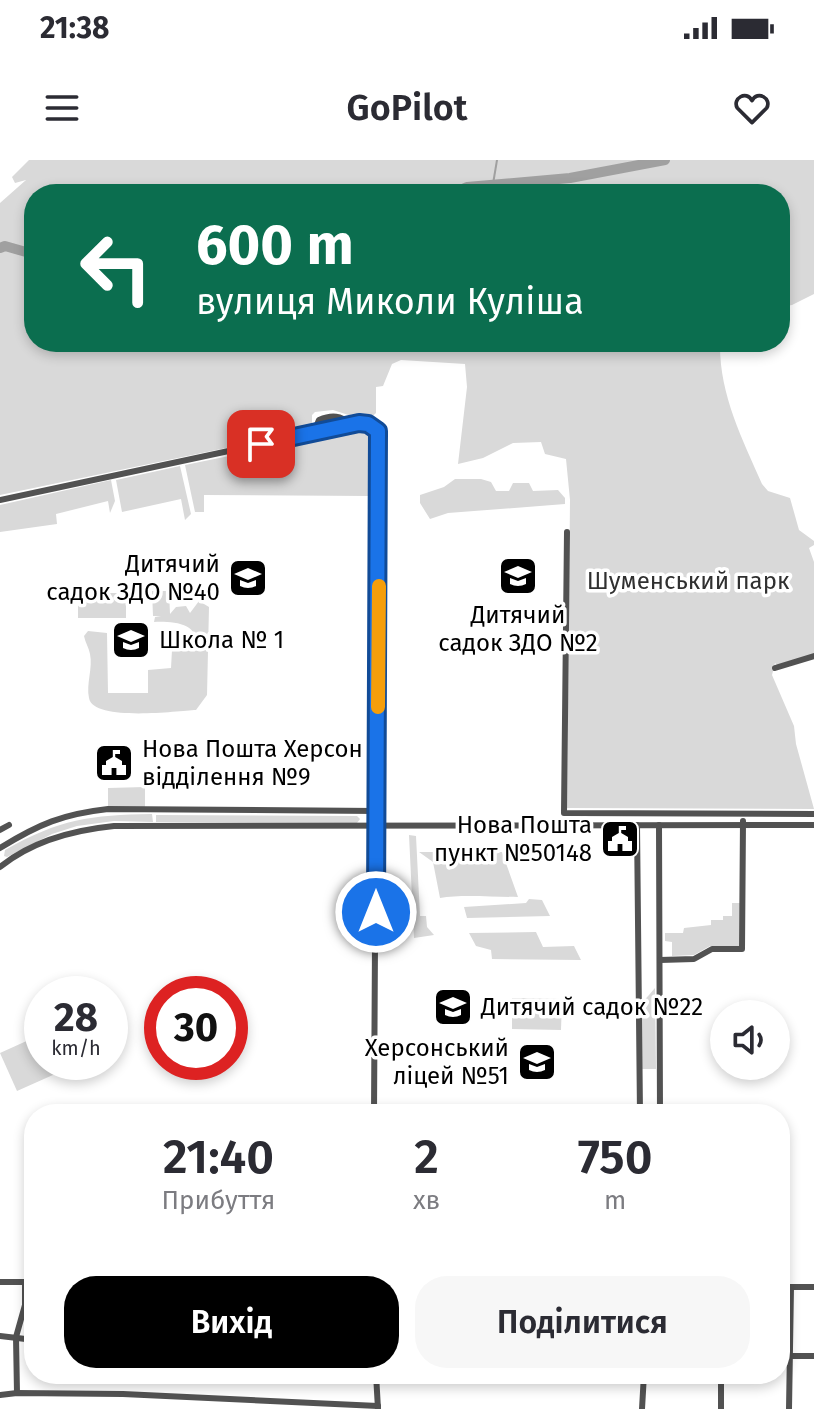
<!DOCTYPE html>
<html lang="uk">
<head>
<meta charset="utf-8">
<style>
  body { margin:0; font-family:"Fira Sans",sans-serif; background:#f7f7f7; color:#2b2b33; height:100vh; display:flex; flex-direction:column; font-size:30px; white-space:nowrap }
  * { box-sizing:border-box; margin:0 }
  p { font-size:26px; color:#7c7c81 }
  .icon { flex:none; width:44px; height:44px; fill:none; stroke:currentColor; stroke-width:2; stroke-linecap:round; stroke-linejoin:round }
  .map { position:relative; flex:1; overflow:hidden }
  .details { position:absolute; left:24px; top:944px; width:766px; height:280px; display:flex; flex-direction:column; background:#fff; border-radius:32px; box-shadow:0 4px 12px #0003 }
  .details>* { flex:none }
  .guide { position:absolute; left:24px; top:24px; width:766px; height:168px; border-radius:32px; box-shadow:0 4px 12px #0003; background:#0b6e4f; color:#fff; overflow:hidden }
  .tools { position:absolute; left:710px; top:840px; display:grid; gap:16px }
  .tools a { display:grid; place-items:center; width:80px; height:80px; border-radius:50%; background:#fff; box-shadow:0 4px 12px #0003; font-size:40px }
  .speed { position:absolute; left:24px; top:816px; display:flex; gap:16px; font-size:40px; font-weight:700; text-align:center }
  .speed>* { display:grid; place-content:center; width:104px; height:104px; border-radius:50%; background:#fff; box-shadow:0 4px 12px #0003; line-height:1 }
  .speed small { font-size:20px; font-weight:400 }
  .speed .limit { border:12px solid #d22; background:#fff; color:#111 }
  .pin { position:absolute; display:grid; place-items:center; width:68px; height:68px; color:#fff; margin:-34px; border-radius:16px; box-shadow:0 4px 12px #0006 }
  .me { position:absolute; width:88px; margin:-44px; rotate:0deg; stroke-linejoin:round; filter:drop-shadow(0 0 6px #0008) }
  .turn { display:flex; align-items:center; gap:28px; height:168px; padding:0 40px; font-size:36px }
  .turn .icon { width:104px; height:104px; stroke-width:2.5 }
  .turn b { display:block; font-size:56px; line-height:68px }
  .eta { display:flex; justify-content:space-evenly; align-items:center; height:136px; text-align:center }
  .eta b { font-size:48px; font-weight:600; line-height:56px }
  .cta { display:flex; gap:16px; margin-top:auto; padding:16px 40px }
  .cta a { flex:1; height:92px; border-radius:32px; background:#000; color:#fff; font-size:32px; font-weight:600; line-height:92px; text-align:center }
  .cta a+a { background:#f7f7f7; color:#2b2b33 }
  .status { display:flex; justify-content:space-between; align-items:center; height:56px; padding:0 40px; background:#fff; direction:ltr }
  .status svg { height:22px; fill:currentColor }
  header { display:flex; justify-content:space-between; align-items:center; height:104px; padding:0 40px; background:#fff; font-size:36px; font-weight:600 }
  .map>svg:first-child { display:block }
  .green { fill:#d9d9d9 }
  .lines { fill:none; stroke-linecap:round; stroke-linejoin:round }
  .stream { stroke:#a0a0a0; stroke-width:2 }
  .river { stroke:#a0a0a0; stroke-width:10 }
  .minor { stroke:#525252; stroke-width:6 }
  .route-casing { stroke:#114b97; stroke-width:20 }
  .route { stroke:#1a73e8; stroke-width:14 }
  .slow { stroke:#f59e0b; stroke-width:14 }
  .labels { text-anchor:middle; dominant-baseline:central; stroke-width:7; stroke-linejoin:round; paint-order:stroke }
  .poi-label { font-size:24px; fill:#000; stroke:#fff; text-anchor:end }
  .park-label { font-size:24px; fill:#303030; stroke:#fff }
</style>
</head>
<body>
<div class="status"><b>21:38</b><svg viewBox="0 0 49 12"><path d="M0 12V9h3v3zM5 12V6h3v6zM10 12V3h3v9zM15 12V0h3v12zM26 1h20v11H26zM47 4h2v5h-2z"/></svg></div>
<header><svg class="icon" aria-label="menu" viewBox="0 0 24 24"><path d="M4 6h16M4 12h16M4 18h16"/></svg>GoPilot<svg class="icon" aria-label="heart" viewBox="0 0 24 24"><path d="M12 20l-8-8c-3-5 5-10 8-4 3-6 11-1 8 4z"/></svg></header>
<div class="map">
<svg width="814" height="1249" viewBox="0 0 814 1249">
  <rect width="100%" height="100%" fill="#fff"/>
  <g class="green">
    <path d="M 29,0 L 814,0 L 814,134 L 792,145 L 780,147 L 780,34 L 34,34 L 34,182 L 720,182 C 719,234 742,278 762,324 L 768,331 L 790,338 L 799,370 L 814,381 L 814,385 L 809,388 L 814,402 L 814,494 L 777,505 L 775,503 L 772,515 L 794,566 L 796,584 L 814,649 L 567,648 L 570,340 L 566,299 L 545,294 L 541,282 L 513,283 L 483,298 L 458,304 L 467,227 L 465,204 L 401,200 L 392,204 L 383,226 L 376,227 L 376,253 L 367,261 L 333,250 L 315,252 L 312,255 L 312,270 L 0,335 L 0,43 L 26,20 L 15,23 L 12,17 Z"/>
    <path d="M 365,268 L 375,272 L 376,277 L 377,365 L 370,365 L 370,336 L 204,335 L 204,352 L 195,352 L 185,305 Z"/>
    <path d="M 180,306 L 191,354 L 185,360 L 181,339 L 122,352 L 116,320 Z"/>
    <path d="M 455,319 L 481,319 L 491,322 L 496,331 L 509,331 L 513,323 L 529,323 L 533,331 L 558,330 L 565,338 L 565,344 L 448,353 L 430,359 L 420,343 L 420,335 L 444,327 Z"/>
    <path d="M 111,320 L 115,341 L 110,353 L 108,341 L 56,354 L 57,364 L 0,372 L 0,345 Z"/>
    <path d="M 152,431 L 169,431 L 170,454 L 176,447 L 186,446 L 190,453 L 199,441 L 209,447 L 207,535 L 196,550 C 177,551 93,562 89,538 C 86,524 93,508 90,494 C 89,488 85,482 84,476 L 88,471 L 107,473 L 108,533 L 148,533 L 148,510 L 171,508 L 172,490 L 191,487 C 205,463 170,461 154,462 L 155,457 L 161,456 L 153,456 Z"/>
    <rect x="78" y="433" width="48" height="25"/>
    <path d="M 145,627 L 145,648 L 108,649 L 108,628 Z"/>
    <path d="M 152,654 L 153,662 L 114,661 L 77,666 L 52,674 L 7,697 L 4,696 L 5,690 C 60,659 90,655 152,654 Z"/>
    <path d="M 156,655 L 357,656 L 360,659 L 357,663 L 156,662 Z"/>
    <path d="M 409,675 L 416,676 L 420,756 L 426,756 L 427,767 L 434,775 L 414,778 Z"/>
    <path d="M 419,692 L 502,692 L 518,737 C 494,737 461,734 440,738 L 433,702 Z"/>
    <path d="M 529,739 L 542,740 L 550,756 L 467,758 L 464,747 L 526,743 Z"/>
    <path d="M 732,743 L 740,743 L 739,786 L 710,786 L 694,795 L 672,796 L 672,782 L 665,781 L 665,773 L 683,773 L 684,768 L 711,765 L 711,760 L 723,760 L 723,756 L 732,756 Z"/>
    <path d="M 536,772 L 543,787 L 574,786 L 581,800 L 492,799 L 491,790 L 476,786 L 469,773 Z"/>
    <path d="M 655,828 L 656,909 L 642,909 L 642,843 Z"/>
    <path d="M 512,838 L 562,839 L 561,870 L 512,869 Z"/>
    <path d="M 42,874 L 42,902 L 82,902 L 17,931 L 0,893 Z"/>
  </g>
  <g class="lines">
    <path class="stream" d="M 493,24 L 497,0"/>
    <g class="river">
      <path d="M 92,34 L 95,34"/>
      <path d="M 451,34 L 467,27 L 570,18 L 665,0"/>
      <path d="M 0,88 L 5,86 L 26,92 L 34,79"/>
    </g>
    <g class="minor">
      <path d="M 314,272 L 319,260 C 333,254 340,256 352,264"/>
      <path d="M 0,340 L 359,263 L 368,264 L 378,271 L 374,954"/>
      <path d="M 567,372 L 564,653 L 814,654"/>
      <path d="M 775,508 L 814,496"/>
      <path d="M 637,665 L 640,954"/>
      <path d="M 659,665 L 660,954"/>
      <path d="M 0,670 L 9,665"/>
      <path d="M 0,688 C 39,664 63,654 108,649 L 377,651"/>
      <path d="M 0,707 C 32,681 74,670 114,666 L 814,665"/>
      <path d="M 660,800 L 694,799 L 712,789 L 742,789 L 743,661"/>
      <path d="M 0,1122 L 34,1122"/>
      <path d="M 780,1127 L 814,1127"/>
      <path d="M 0,1176 L 34,1180"/>
      <path d="M 790,1196 L 814,1196"/>
      <path d="M 376,1214 L 378,1249"/>
      <path d="M 17,1233 L 16,1177 L 25,1145 L 25,1122"/>
      <path d="M 0,1235 L 17,1233 L 123,1234 L 378,1246"/>
      <path d="M 642,1249 L 644,1214"/>
      <path d="M 721,1249 L 721,1214"/>
      <path d="M 789,1249 L 791,1127"/>
    </g>
  </g>
  <g class="lines">
    <defs>
      <path id="route" d="M 261,284 L 359,263 L 368,264 L 378,271 L 376,752"/>
    </defs>
    <use href="#route" class="route-casing"/>
    <use href="#route" class="route"/>
    <path class="slow" d="M 378,547 L 379,426"/>
  </g>
  <defs>
    <symbol id="school-square" viewBox="-11 -11 22 22"><rect x="-9" y="-9" width="18" height="18" rx="4" fill="#000" stroke="#fff"/><path d="M0-5L7-2L0 1L-7-2ZM-4 1L0 2.5L4 1V4Q0 6-4 4Z" fill="#fff"/></symbol>
    <symbol id="civic-square" viewBox="-11 -11 22 22"><rect x="-9" y="-9" width="18" height="18" rx="4" fill="#000" stroke="#fff"/><path d="M-.6-6.5H3V-4.5H.6V-3L4-1V1h2V6H-6V1h2V-1L-.6-3ZM-1.2 2.5V6h2.4V2.5Z" fill="#fff"/></symbol>
  </defs>
  <g fill-rule="evenodd">
    <use href="#school-square" x="496" y="394" width="44" height="44"/>
    <use href="#school-square" x="226" y="396" width="44" height="44"/>
    <use href="#school-square" x="109" y="458" width="44" height="44"/>
    <use href="#civic-square" x="92" y="581" width="44" height="44"/>
    <use href="#civic-square" x="598" y="657" width="44" height="44"/>
    <use href="#school-square" x="431" y="825" width="44" height="44"/>
    <use href="#school-square" x="515" y="880" width="44" height="44"/>
  </g>
  <g class="labels">
    <g class="poi-label">
      <text x="220" y="404">Дитячий<tspan x="220" dy="28">садок ЗДО №40</tspan></text>
      <text x="518" y="455" text-anchor="middle">Дитячий<tspan x="518" dy="28">садок ЗДО №2</tspan></text>
      <text x="159" y="480" text-anchor="start">Школа № 1</text>
      <text x="142" y="589" text-anchor="start">Нова Пошта Херсон<tspan x="142" dy="28">відділення №9</tspan></text>
      <text x="592" y="665">Нова Пошта<tspan x="592" dy="28">пункт №50148</tspan></text>
      <text x="481" y="847" text-anchor="start">Дитячий садок №22</text>
      <text x="509" y="888">Херсонський<tspan x="509" dy="28">ліцей №51</tspan></text>
    </g>
    <g class="park-label">
      <text x="688" y="421">Шуменський парк</text>
    </g>
  </g>
</svg>
<div class="tools">
<a><svg class="icon" aria-label="sound" viewBox="0 0 24 24"><path d="M4 9h4l5-4v14l-5-4H4zM17 9q2 3 0 6"/></svg></a>
</div>
<div class="speed"><div>28<small>km/h</small></div><div class="limit">30</div></div>
<div class="pin" style="left:261px;top:284px;background:#d93025"><svg class="icon" aria-label="arrive" viewBox="0 0 24 24"><path d="M6 21V4h12l-3 4 3 4H6"/></svg></div>
<svg class="me" style="left:376px;top:752px" viewBox="-20 -20 40 40"><circle r="17" fill="#1a73e8" stroke="#fff" stroke-width="3"/><path d="M0-11L8 9 0 5-8 9z" fill="#fff"/></svg>
<div class="guide">
<div class="turn"><svg class="icon" aria-label="left" viewBox="0 0 24 24"><path d="M17 20v-9H6M10 6l-5 5 5 5"/></svg><div><b>600 m</b>вулиця Миколи Куліша</div></div>
</div>
<section class="details">
<div class="eta">
<div><b>21:40</b><p>Прибуття</p></div>
<div><b>2</b><p>хв</p></div>
<div><b>750</b><p>m</p></div>
</div>
<div class="cta"><a>Вихід</a><a>Поділитися</a></div>
</section>
</div>
</body>
</html>
